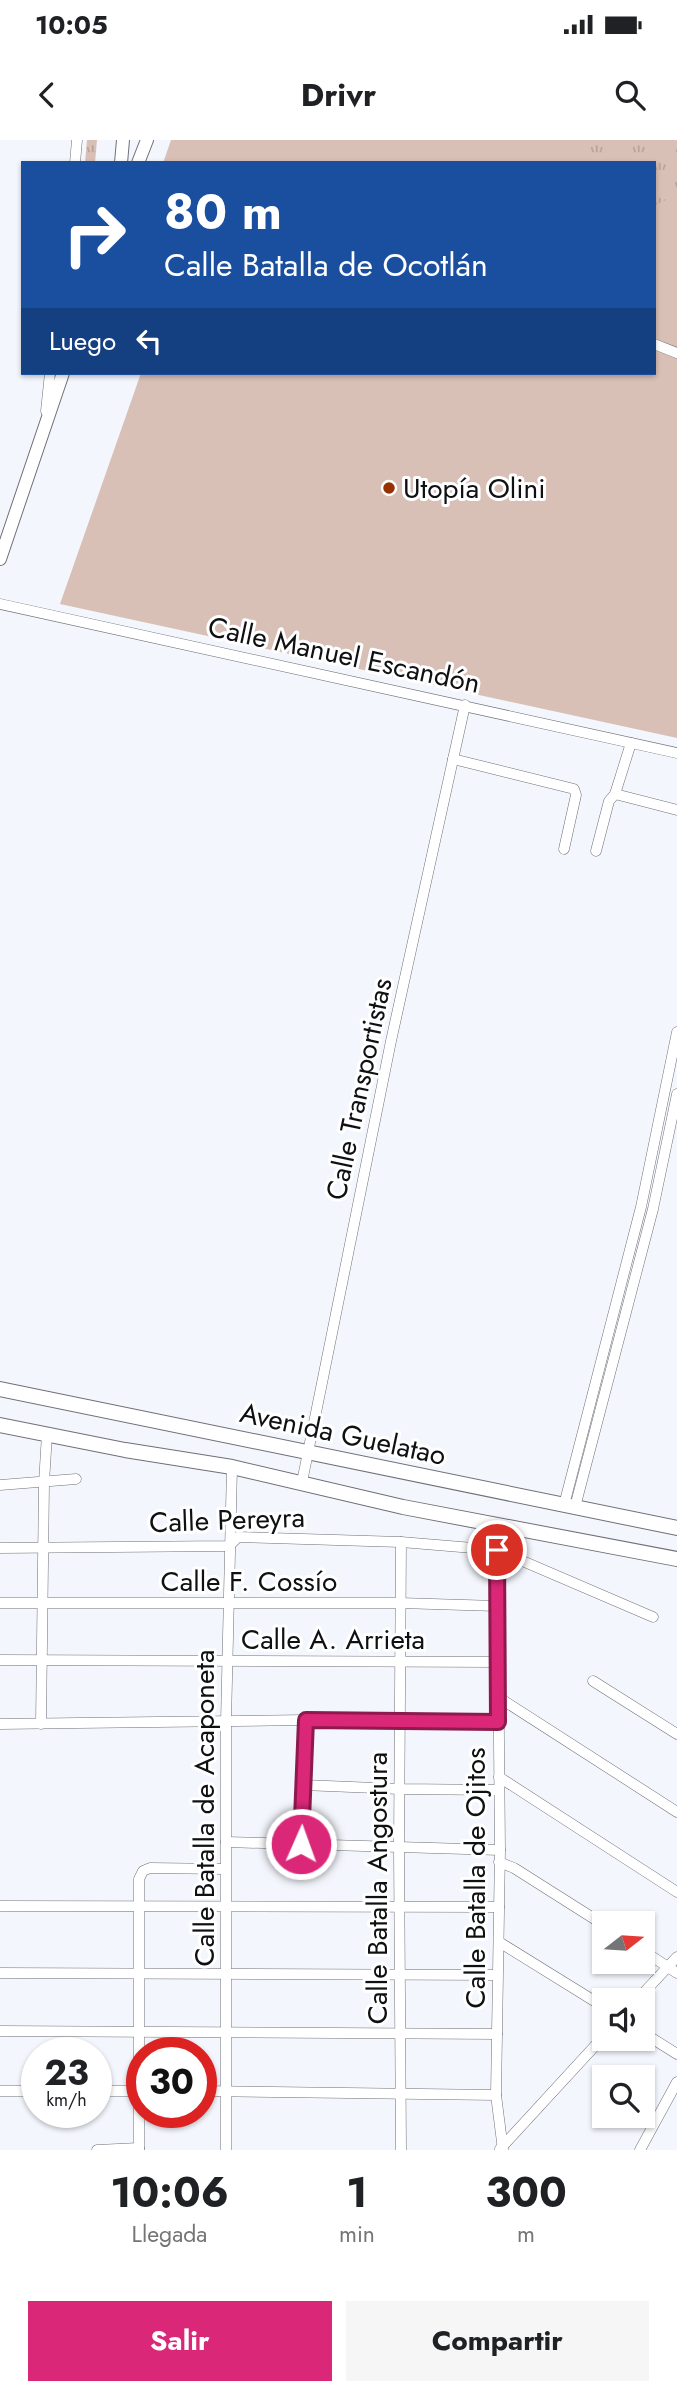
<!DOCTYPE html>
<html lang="es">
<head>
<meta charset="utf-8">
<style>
  body { margin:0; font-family:Jost,sans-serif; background:#f6f6f6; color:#202124; height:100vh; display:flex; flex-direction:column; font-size:26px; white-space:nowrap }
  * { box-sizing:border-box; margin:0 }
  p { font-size:23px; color:#757577 }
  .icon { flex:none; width:38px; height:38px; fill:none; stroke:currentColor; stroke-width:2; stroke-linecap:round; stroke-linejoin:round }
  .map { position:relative; height:2010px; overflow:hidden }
  .panel { display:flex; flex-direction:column; background:#fff; flex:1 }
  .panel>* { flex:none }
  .top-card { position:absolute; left:21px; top:21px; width:635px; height:214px; border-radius:0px; box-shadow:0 2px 5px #0004; background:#1a4fa0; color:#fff; overflow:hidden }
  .needle { width:46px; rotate:73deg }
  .fabs { position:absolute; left:592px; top:1771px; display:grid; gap:14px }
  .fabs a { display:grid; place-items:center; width:63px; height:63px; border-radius:0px; background:#fff; box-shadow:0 2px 5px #0004; font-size:35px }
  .speed { position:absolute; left:21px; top:1897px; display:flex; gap:14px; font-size:35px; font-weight:700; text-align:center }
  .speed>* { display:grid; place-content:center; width:91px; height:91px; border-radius:50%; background:#fff; box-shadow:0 2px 5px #0004; line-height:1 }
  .speed small { font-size:18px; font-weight:400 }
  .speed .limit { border:10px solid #d22; background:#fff; color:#111 }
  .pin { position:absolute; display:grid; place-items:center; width:60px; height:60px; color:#fff; margin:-30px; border:4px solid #fff; border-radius:50%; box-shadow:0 2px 7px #0007 }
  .me { position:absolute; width:77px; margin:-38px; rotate:2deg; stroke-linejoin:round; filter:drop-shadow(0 0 5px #0008) }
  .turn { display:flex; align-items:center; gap:24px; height:147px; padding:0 28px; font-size:32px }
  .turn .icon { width:91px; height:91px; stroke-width:2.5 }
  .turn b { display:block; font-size:49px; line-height:60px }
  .then { display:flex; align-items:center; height:66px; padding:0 28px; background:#0003; gap:14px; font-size:26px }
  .eta { display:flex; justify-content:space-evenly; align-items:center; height:119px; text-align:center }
  .eta b { font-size:42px; font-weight:700; line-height:49px }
  .primary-button { display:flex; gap:14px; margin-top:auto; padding:14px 28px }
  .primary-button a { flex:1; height:80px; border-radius:0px; background:#db2777; color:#fff; font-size:28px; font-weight:700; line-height:80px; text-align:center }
  .primary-button a+a { background:#f6f6f6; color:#202124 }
  .status { display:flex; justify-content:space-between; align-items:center; height:49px; padding:0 35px; background:#fff; direction:ltr }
  .status svg { height:19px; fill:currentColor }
  header { display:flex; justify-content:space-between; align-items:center; height:91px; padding:0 28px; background:#fff; font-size:32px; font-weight:700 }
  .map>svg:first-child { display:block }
  .grass { fill:#d9c0b7 }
  .park { fill:url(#park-tufts) }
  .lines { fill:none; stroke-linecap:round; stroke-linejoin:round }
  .minor-casing { stroke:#6f7076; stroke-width:11 }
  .tertiary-casing { stroke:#6f7076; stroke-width:14 }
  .secondary-casing { stroke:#6f7076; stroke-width:16 }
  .minor { stroke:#fff; stroke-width:10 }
  .tertiary { stroke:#fff; stroke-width:12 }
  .secondary { stroke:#fff; stroke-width:14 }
  .route-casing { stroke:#8e194d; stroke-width:18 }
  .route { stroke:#db2777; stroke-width:12 }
  .poi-dot { fill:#973200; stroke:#fff; stroke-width:2.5 }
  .labels { text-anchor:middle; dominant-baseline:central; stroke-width:6; stroke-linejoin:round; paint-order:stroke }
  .poi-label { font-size:28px; fill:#0f1012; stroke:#fff; text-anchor:start }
  .street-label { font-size:28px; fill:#0f1012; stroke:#fff }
</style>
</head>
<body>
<div class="status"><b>10:05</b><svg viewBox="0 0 49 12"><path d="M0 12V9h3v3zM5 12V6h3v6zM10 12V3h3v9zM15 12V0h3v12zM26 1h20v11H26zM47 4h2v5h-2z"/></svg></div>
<header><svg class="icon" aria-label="back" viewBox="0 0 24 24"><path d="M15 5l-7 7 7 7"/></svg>Drivr<svg class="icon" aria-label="search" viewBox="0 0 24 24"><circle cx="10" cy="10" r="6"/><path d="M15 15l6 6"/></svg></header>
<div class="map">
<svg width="677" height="2010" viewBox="0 0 677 2010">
  <defs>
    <pattern id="park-tufts" width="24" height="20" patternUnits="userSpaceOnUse" patternTransform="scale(1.75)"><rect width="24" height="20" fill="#d9c0b7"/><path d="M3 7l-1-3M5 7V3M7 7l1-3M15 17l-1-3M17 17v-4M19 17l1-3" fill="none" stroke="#b9a49c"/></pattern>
  </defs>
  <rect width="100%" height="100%" fill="#f4f6fd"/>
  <path class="grass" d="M 171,0 L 677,0 L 677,598 L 60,464 L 141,233 L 654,233 L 654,23 L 163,23 Z"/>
  <g class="park">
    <path d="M 87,0 L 97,0 L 95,23 L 85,23 Z"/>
    <path d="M 571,0 L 648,0 L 647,5 L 677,10 L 677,55 L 655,65 L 654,23 L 589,23 L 568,14 Z"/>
  </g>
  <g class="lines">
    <defs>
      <g id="minor">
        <path d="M 75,23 L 77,0"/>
        <path d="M 654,204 L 677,213"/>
        <path d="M 46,271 L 50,233"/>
        <path d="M 0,464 L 677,613"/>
        <path d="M 453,619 L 574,649 L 576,655 L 564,709"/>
        <path d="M 615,654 L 677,670"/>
        <path d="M 596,711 L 609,661 L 615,654 L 631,603"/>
        <path d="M 302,1342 L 391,901 L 465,565"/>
        <path d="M 0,1345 L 76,1339"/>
        <path d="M 564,1365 L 641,1067 L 677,892"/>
        <path d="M 575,1367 L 653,1069 L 677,954"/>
        <path d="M 497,1385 L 500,1710 L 496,1955 L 503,2010"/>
        <path d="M 0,1408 L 229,1406 L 238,1397 L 401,1402 L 497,1410 L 653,1477"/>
        <path d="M 0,1463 L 400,1463 L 497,1466"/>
        <path d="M 0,1520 L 498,1522"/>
        <path d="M 593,1541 L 677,1594"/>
        <path d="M 498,1557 L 677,1672"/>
        <path d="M 0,1584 L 306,1580 L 498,1582"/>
        <path d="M 41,1584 L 44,1343 L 47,1294"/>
        <path d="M 499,1637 L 677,1752"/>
        <path d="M 303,1645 L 400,1649 L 499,1650"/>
        <path d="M 226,1702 L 500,1710"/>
        <path d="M 301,1705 L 306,1580"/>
        <path d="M 499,1722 L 514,1728 L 604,1785"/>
        <path d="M 0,1766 L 499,1767"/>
        <path d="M 499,1802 L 604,1867"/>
        <path d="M 642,1810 L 677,1833"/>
        <path d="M 0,1833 L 497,1835"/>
        <path d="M 637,1860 L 677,1817"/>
        <path d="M 0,1891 L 497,1894"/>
        <path d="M 642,1892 L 677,1914"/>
        <path d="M 0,1951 L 37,1951"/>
        <path d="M 96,1951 L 142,1951"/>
        <path d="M 201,1951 L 496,1955"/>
        <path d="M 500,2009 L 604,1896"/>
        <path d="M 97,2010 L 139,2008"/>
        <path d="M 139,2010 L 139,1739 L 143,1731 L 150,1728 L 225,1729"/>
        <path d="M 226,2010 L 226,1582 L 232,1327"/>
        <path d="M 401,2010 L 399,1708 L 401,1402"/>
        <path d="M 640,2010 L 677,1942"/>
      </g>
      <g id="tertiary">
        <path d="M 121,23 L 123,0"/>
        <path d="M 138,23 L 147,0"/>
        <path d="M 0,419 L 63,233"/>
      </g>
      <g id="secondary">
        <path d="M 0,1249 L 677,1388"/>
        <path d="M 0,1285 L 125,1310 L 232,1327 L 403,1367 L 677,1419"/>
      </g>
    </defs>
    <use href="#minor" class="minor-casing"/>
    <use href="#tertiary" class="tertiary-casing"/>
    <use href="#secondary" class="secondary-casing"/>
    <use href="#minor" class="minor"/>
    <use href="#tertiary" class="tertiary"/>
    <use href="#secondary" class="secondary"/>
  </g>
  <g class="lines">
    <defs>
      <path id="route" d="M 301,1704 L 306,1580 L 498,1582 L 497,1410"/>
    </defs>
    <use href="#route" class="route-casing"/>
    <use href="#route" class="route"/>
  </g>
  <circle class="poi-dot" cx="389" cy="348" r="7"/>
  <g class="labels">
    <g class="poi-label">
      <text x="403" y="348">Utopía Olini</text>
    </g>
    <g class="street-label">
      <text transform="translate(344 515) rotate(12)">Calle Manuel Escandón</text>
      <text transform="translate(359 949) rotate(-78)">Calle Transportistas</text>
      <text transform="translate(343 1294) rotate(12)">Avenida Guelatao</text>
      <text transform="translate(227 1380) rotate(-2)">Calle Pereyra</text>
      <text x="249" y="1441">Calle F. Cossío</text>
      <text x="333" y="1499">Calle A. Arrieta</text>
      <text transform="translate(204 1668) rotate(-90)">Calle Batalla de Acaponeta</text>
      <text transform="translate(475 1738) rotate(-90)">Calle Batalla de Ojitos</text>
      <text transform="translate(377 1748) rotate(-90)">Calle Batalla Angostura</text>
    </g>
  </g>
</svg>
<div class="fabs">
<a><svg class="needle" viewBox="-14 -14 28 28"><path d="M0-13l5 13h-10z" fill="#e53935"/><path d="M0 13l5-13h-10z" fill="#757577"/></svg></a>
<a><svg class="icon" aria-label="sound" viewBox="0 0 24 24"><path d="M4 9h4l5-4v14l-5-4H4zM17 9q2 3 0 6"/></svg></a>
<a><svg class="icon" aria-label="search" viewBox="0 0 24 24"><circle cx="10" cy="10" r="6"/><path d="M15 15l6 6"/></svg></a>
</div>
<div class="speed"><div>23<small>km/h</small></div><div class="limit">30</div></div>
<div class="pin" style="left:497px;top:1410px;background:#d93025"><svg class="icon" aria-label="arrive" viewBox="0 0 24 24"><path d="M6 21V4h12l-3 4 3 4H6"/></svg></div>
<svg class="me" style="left:301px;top:1704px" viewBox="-20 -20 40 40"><circle r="17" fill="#db2777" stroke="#fff" stroke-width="3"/><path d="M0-11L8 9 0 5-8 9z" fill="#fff"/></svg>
<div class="top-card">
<div class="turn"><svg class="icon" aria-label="right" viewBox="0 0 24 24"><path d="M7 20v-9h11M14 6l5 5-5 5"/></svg><div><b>80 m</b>Calle Batalla de Ocotlán</div></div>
<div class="then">Luego<svg class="icon" aria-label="left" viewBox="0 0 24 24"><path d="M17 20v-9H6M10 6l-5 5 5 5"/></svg></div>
</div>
</div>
<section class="panel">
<div class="eta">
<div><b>10:06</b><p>Llegada</p></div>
<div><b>1</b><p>min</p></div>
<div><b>300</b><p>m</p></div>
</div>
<div class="primary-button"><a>Salir</a><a>Compartir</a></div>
</section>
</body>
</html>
